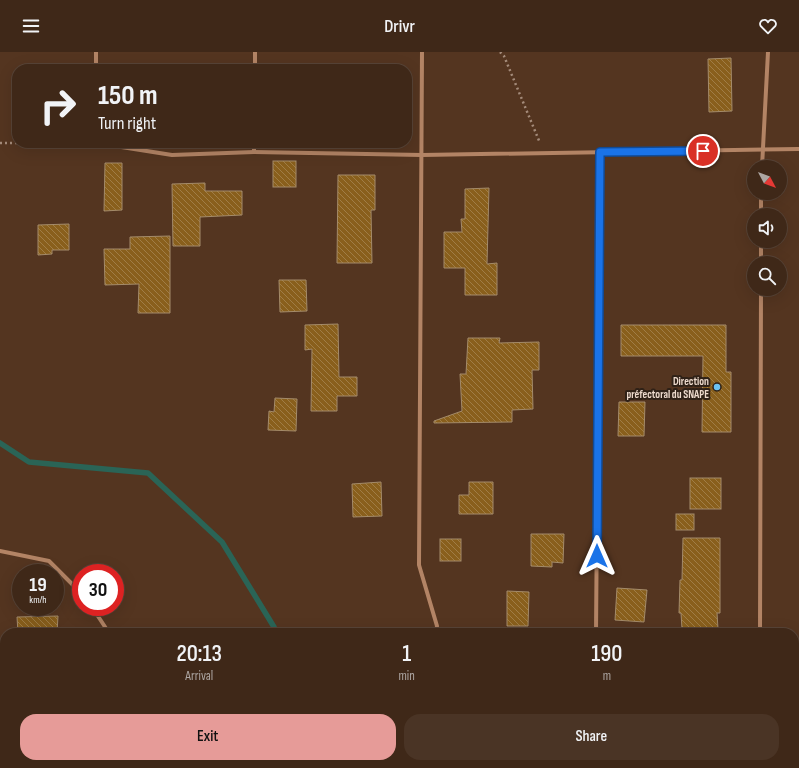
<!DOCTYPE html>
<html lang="en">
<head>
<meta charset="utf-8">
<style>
  body { margin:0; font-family:"Sofia Sans Condensed",sans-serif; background:#4a3425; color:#f1f3f6; height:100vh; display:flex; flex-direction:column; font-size:15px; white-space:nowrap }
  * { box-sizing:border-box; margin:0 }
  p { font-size:13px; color:#ada6a2 }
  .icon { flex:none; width:22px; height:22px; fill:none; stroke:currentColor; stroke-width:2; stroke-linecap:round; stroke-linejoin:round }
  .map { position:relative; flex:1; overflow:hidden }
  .sheet { position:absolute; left:0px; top:576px; width:799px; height:140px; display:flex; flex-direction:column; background:#3f2818; border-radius:16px 16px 0 0; box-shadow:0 4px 16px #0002,0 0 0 1px #584437 }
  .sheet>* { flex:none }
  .banner { position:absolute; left:12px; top:12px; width:400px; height:84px; border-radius:16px; box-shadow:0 4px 16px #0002,0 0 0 1px #584437; background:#3f2818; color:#f1f3f6; overflow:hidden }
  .needle { width:26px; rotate:131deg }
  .fabs { position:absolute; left:747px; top:108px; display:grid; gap:8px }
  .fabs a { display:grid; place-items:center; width:40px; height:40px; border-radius:50%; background:#3f2818; box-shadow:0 4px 16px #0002,0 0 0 1px #584437; font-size:20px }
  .speed { position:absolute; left:12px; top:512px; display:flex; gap:8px; font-size:20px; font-weight:700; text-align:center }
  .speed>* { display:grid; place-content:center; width:52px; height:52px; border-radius:50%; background:#3f2818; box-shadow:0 4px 16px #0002,0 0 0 1px #584437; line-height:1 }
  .speed small { font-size:10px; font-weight:400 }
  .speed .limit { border:6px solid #d22; background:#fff; color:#111 }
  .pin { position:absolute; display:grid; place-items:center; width:34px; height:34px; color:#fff; margin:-17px; border:2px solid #fff; border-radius:50%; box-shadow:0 1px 4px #0007 }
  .me { position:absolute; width:44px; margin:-22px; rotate:0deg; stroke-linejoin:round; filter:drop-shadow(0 0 3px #0008) }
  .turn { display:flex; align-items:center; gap:14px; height:84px; padding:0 20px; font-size:18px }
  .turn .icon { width:52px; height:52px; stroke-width:2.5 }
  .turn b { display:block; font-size:28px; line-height:34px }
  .eta { display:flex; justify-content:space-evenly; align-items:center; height:68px; text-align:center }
  .eta b { font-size:24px; font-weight:600; line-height:28px }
  .cta { display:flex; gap:8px; margin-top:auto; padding:8px 20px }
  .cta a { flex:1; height:46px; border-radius:16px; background:#e69b98; color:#111; font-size:16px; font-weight:600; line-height:46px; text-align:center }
  .cta a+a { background:#4a3425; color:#f1f3f6 }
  header { display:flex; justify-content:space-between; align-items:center; height:52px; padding:0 20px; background:#3f2818; font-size:18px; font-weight:600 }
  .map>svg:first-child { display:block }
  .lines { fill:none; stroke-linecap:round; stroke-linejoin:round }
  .stream { stroke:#2a6456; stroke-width:5.5 }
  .building { fill:url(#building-back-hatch); stroke:#a48b6a }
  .path { stroke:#a48b7a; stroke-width:2.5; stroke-dasharray:2 3; stroke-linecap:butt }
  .minor { stroke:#b38465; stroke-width:4 }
  .route-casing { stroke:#114b97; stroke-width:10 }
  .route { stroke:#1a73e8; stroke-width:7 }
  .poi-dot { fill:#6cc3f2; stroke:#2f2117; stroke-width:1.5 }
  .labels { text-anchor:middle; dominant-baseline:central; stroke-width:4; stroke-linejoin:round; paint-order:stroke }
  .poi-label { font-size:11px; font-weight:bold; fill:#eddacd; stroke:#2f2117; text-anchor:end }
</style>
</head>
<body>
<header><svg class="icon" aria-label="menu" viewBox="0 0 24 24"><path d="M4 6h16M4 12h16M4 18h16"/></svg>Drivr<svg class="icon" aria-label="heart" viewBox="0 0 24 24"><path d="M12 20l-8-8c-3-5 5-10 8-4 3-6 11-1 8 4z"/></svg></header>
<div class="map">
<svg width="799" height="716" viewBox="0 0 799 716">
  <defs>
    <pattern id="building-back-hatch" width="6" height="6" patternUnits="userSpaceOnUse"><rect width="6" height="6" fill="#895f1c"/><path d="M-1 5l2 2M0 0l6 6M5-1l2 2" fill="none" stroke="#a07d46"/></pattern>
  </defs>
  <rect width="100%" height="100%" fill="#543520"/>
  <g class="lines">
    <path class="stream" d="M 0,391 L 29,410 L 148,421 L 222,490 L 274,575"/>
  </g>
  <g class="building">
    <path d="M 731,6 L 732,59 L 709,60 L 708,7 Z"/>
    <rect x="273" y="109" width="23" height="26"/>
    <path d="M 105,111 L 122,111 L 122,158 L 104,159 Z"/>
    <path d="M 338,123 L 375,123 L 375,158 L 371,158 L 372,211 L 337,211 Z"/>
    <path d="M 205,131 L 205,139 L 242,139 L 242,163 L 200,165 L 200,194 L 173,194 L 172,132 Z"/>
    <path d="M 489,136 L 487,212 L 497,211 L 497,243 L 465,243 L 465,216 L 444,216 L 444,180 L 462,180 L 461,167 L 465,167 L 465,137 Z"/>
    <path d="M 69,172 L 69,198 L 52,198 L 52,202 L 38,203 L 38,173 Z"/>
    <path d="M 170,184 L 170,261 L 138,261 L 139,232 L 105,233 L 104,197 L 130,197 L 130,185 Z"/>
    <path d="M 279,228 L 306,228 L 307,259 L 280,260 Z"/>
    <path d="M 338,272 L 339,325 L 357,325 L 357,344 L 337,344 L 337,359 L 311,359 L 312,297 L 305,298 L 305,273 Z"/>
    <path d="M 621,273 L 726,273 L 726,320 L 731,320 L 731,380 L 702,380 L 703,304 L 621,304 Z"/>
    <path d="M 468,286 L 500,286 L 499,291 L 539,290 L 539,318 L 532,318 L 533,357 L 512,358 L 512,370 L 434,371 L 434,369 L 462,359 L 460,322 L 466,322 Z"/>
    <path d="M 275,346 L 297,347 L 296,379 L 268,378 L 269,359 L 274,360 Z"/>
    <path d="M 619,350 L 645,350 L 644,384 L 618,384 Z"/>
    <rect x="690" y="426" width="31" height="31"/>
    <path d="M 381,430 L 382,464 L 353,465 L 352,432 Z"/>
    <path d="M 469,430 L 493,430 L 493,462 L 459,462 L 459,443 L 469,443 Z"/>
    <rect x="676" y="462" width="18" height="16"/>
    <path d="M 531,482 L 564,482 L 563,511 L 552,510 L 552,515 L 531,514 Z"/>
    <path d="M 683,486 L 720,486 L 720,561 L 717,561 L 718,577 L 682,577 L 681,561 L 679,561 L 680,528 L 682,528 Z"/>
    <rect x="440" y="487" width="21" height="22"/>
    <path d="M 617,536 L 647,538 L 644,570 L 615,568 Z"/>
    <path d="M 507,539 L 529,540 L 528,574 L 507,574 Z"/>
    <path d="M 58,564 L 57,581 L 18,581 L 17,565 Z"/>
  </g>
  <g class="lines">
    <g class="path">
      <path d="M 500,0 L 504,4 L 540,91"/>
      <path d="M 0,91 L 85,91"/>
      <path d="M 447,577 L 464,581"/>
      <path d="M 794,623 L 799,623"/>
    </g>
    <g class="minor">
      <path d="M 96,0 L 96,17"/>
      <path d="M 422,0 L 419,513 L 437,574 L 436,581"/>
      <path d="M 255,17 L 255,0"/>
      <path d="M 96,91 L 172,103 L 254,100 L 422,103 L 799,97"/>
      <path d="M 254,100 L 254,91"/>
      <path d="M 762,115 L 768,0"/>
      <path d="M 761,163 L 761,141"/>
      <path d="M 761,211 L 761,189"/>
      <path d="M 0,499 L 49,509 L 81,541"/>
      <path d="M 92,555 L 109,581"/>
      <path d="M 596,581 L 600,100"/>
      <path d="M 760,581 L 761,237"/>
      <path d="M 0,651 L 5,651"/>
      <path d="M 128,711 L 128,716"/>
      <path d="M 421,711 L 421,716"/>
      <path d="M 760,711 L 760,716"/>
      <path d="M 378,716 L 381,711"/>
      <path d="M 594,716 L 594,711"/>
    </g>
  </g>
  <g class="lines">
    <defs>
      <path id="route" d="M 597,504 L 600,100 L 703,99"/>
    </defs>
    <use href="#route" class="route-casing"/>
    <use href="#route" class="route"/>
  </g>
  <circle class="poi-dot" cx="717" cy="335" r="4"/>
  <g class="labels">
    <g class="poi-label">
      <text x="709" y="329">Direction<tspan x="709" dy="13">préfectoral du SNAPE</tspan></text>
    </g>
  </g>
</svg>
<div class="fabs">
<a><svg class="needle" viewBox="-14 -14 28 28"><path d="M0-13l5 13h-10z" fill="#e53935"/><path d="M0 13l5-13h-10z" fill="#ada6a2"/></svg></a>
<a><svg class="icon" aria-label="sound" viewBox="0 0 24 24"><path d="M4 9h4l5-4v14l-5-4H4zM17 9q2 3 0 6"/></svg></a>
<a><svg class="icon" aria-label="search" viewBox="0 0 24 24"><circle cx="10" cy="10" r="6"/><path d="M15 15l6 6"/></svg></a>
</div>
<div class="speed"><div>19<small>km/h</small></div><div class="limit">30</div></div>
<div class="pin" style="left:703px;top:99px;background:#d93025"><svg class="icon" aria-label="arrive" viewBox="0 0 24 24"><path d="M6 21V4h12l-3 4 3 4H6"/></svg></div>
<svg class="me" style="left:597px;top:504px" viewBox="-20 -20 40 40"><path d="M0-17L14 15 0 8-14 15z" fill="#1a73e8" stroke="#fff" stroke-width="4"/></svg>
<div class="banner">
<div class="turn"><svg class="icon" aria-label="right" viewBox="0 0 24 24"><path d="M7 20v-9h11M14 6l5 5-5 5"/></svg><div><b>150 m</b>Turn right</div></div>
</div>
<section class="sheet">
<div class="eta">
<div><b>20:13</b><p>Arrival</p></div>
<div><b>1</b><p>min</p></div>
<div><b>190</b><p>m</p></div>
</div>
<div class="cta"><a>Exit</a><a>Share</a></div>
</section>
</div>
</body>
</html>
